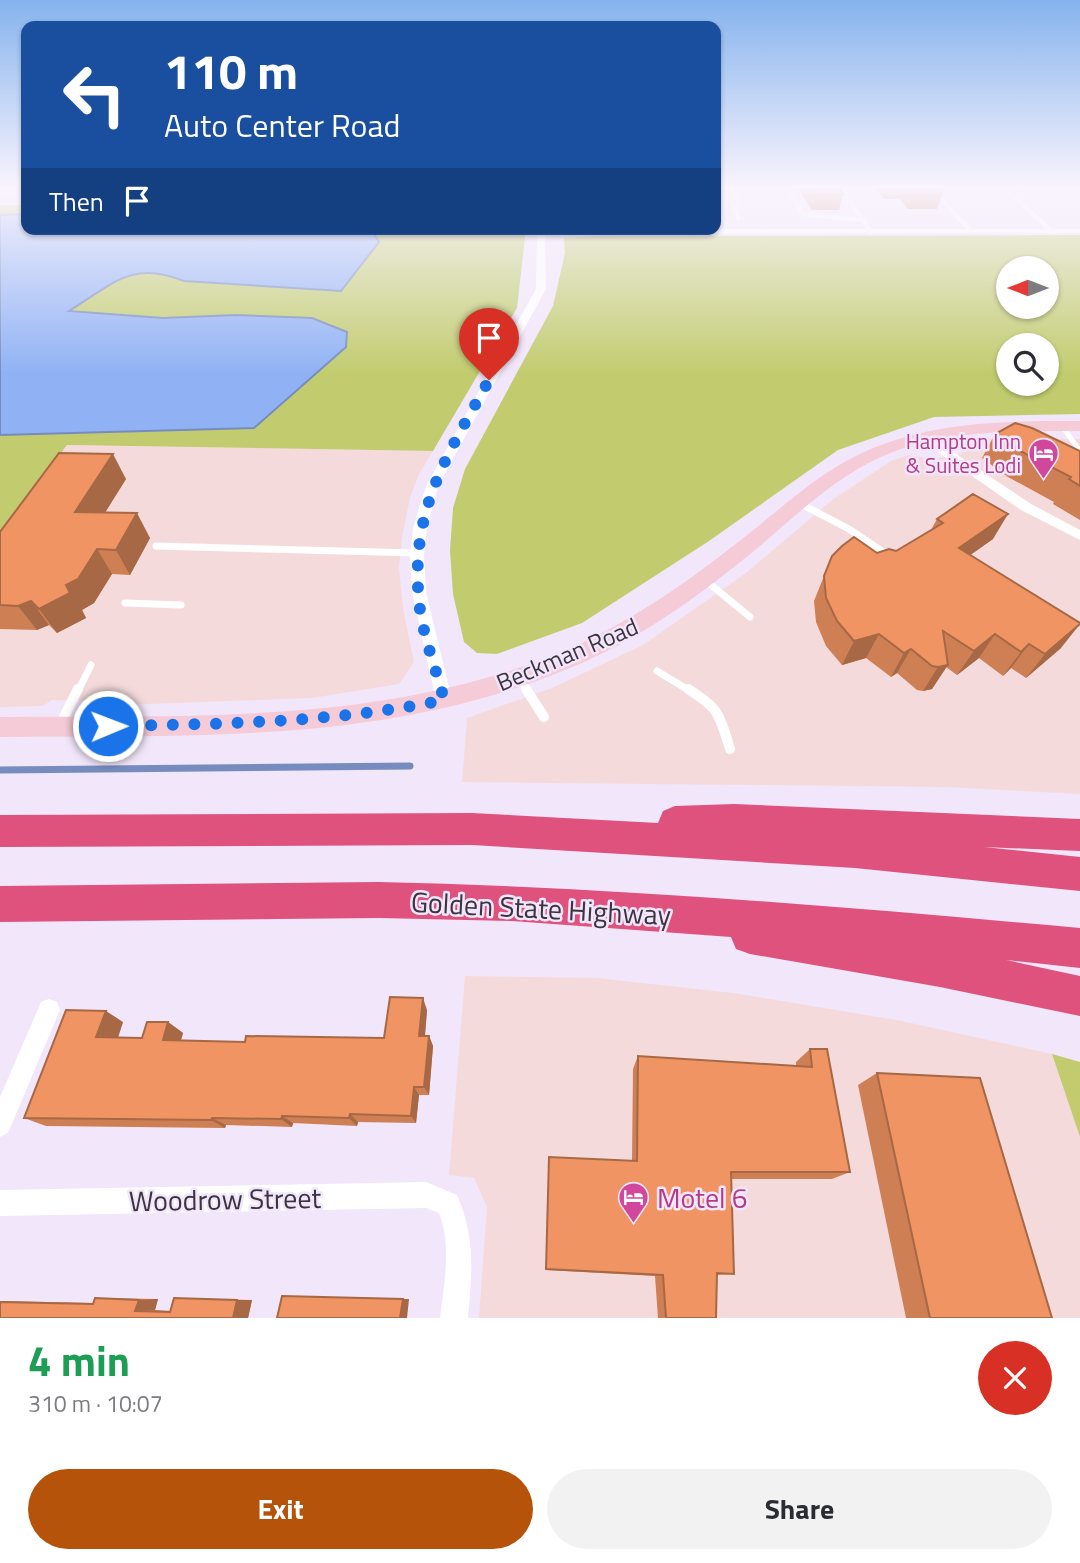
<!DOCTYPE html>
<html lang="en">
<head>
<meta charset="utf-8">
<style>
  body { margin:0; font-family:"Titillium Web",sans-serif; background:#f2f2f3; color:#2b2b33; height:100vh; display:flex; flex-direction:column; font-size:26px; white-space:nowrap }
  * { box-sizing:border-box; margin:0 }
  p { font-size:23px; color:#7c7c81 }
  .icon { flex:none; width:38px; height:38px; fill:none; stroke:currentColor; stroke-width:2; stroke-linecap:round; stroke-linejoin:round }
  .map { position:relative; height:1318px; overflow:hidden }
  .panel { display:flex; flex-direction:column; background:#fff; flex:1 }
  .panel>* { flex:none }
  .guide { position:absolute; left:21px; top:21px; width:700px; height:214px; border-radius:14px; box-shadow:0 2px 5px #0004; background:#1a4fa0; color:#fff; overflow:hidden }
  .needle { width:46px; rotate:270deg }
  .buttons { position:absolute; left:996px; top:256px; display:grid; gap:14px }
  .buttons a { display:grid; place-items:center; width:63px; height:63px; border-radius:50%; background:#fff; box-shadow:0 2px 5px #0004; font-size:35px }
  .pin { position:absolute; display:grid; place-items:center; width:60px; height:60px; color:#fff; margin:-72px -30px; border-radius:50% 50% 50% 0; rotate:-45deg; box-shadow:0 0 7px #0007 }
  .pin .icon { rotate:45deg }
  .me { position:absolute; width:77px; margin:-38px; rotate:89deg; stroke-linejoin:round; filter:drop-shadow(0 0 5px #0008) }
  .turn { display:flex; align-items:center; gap:24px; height:147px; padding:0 28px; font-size:32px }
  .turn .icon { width:91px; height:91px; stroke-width:2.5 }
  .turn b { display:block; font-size:49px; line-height:60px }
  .then { display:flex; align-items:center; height:66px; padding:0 28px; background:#0003; gap:14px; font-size:26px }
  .round { display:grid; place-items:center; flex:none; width:74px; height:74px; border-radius:37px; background:#f2f2f3 }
  .head { display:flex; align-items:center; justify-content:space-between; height:119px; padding:0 28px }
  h1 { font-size:42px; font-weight:700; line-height:52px; color:#1e9e55 }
  .action { display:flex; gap:14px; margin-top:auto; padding:14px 28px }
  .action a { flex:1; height:80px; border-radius:42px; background:#b45309; color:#fff; font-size:28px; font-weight:700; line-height:80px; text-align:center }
  .action a+a { background:#f2f2f3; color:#2b2b33 }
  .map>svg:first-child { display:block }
  .commercial { fill:#f5dadc }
  .green { fill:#c2cc6f; fill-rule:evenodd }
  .water { fill:#90b2f4; stroke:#778cbe; stroke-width:2 }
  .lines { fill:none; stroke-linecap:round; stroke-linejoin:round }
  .stream { stroke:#778cbe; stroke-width:7 }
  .lane-far3 { stroke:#fff; stroke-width:4.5 }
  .lane-far2 { stroke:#fff; stroke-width:5 }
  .lane-far1 { stroke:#fff; stroke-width:7 }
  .lane { stroke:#fff; stroke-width:10 }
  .street { fill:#fff; fill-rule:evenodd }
  .secondary { fill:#f5cbd8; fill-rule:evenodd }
  .highway { fill:#de527d; fill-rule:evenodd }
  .wall { fill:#ce7f54 }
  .shaded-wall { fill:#a76845 }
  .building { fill:#ef9462; stroke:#a76845; stroke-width:2 }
  .route { stroke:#1a73e8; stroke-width:12; stroke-dasharray:0 21.6 }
  .labels { text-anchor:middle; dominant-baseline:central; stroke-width:5; stroke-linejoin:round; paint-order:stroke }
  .far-hotel-label { font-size:21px; fill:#b23c85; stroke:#f2e6fa; text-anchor:end }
  .street-label { font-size:24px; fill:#3c3441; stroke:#f2e6fa }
  .near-street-label { font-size:28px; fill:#3c3441; stroke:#f2e6fa }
  .near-hotel-label { font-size:28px; fill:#b23c85; stroke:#f2e6fa; text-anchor:start }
</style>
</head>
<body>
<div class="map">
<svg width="1080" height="1318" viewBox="0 0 1080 1318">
  <rect width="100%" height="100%" fill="#f2e6fa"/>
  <g class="commercial">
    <path d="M 982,439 L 1080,439 L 1080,794 L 945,787 L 462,782 L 467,718 L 552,688 L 643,645 L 746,573 L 832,500 L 891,461 L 908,455 L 933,459 L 962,454 L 960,448 L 964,443 Z"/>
    <path d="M 66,445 L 433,451 L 419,474 L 410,498 L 402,537 L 399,568 L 403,608 L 414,662 L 399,684 L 312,698 L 95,706 L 88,701 L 52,700 L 43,706 L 0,707 L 0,532 Z"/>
    <path d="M 465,976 L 597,978 L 733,993 L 897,1020 L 1052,1054 L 1080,1137 L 1080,1318 L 479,1318 L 487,1207 L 474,1178 L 449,1175 Z"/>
  </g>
  <g class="green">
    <path d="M 0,205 L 26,205 L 26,229 L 526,229 L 517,308 L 433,451 L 67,445 L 0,532 Z"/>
    <path d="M 1080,235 L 1080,414 L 934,417 L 838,450 L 709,541 L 582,623 L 497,654 L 477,653 L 464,642 L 453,594 L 450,550 L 453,508 L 465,469 L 553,306 L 565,253 L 564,238 L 597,236 ZM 1008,268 L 1046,268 L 1046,306 L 1008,306 ZM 1008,345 L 1046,345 L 1046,383 L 1008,383 Z"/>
    <path d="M 1052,1054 L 1080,1062 L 1080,1137 Z"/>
  </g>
  <path class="water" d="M 26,214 L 26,229 L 371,229 L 379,242 L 341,291 L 184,281 C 131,260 113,284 69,311 L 163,318 L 236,315 L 312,318 L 347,332 L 346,347 L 254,428 L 0,435 L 0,215 Z"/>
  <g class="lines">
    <path class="stream" d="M 0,770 L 410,766"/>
    <g class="lane-far3">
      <path d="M 733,188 L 740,204 L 734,207 L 738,218"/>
      <path d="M 787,188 L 803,214 L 863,220"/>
      <path d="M 841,188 L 871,232"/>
      <path d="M 931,188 L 971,231"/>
      <path d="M 1005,188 L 1051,231"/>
      <path d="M 0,191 L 21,191"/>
    </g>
    <path class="lane-far2" d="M 1062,426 L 1080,451"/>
    <g class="lane-far1">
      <path d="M 799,503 L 849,529 L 889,556"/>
      <path d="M 156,546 L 417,553"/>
      <path d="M 705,580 L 750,617"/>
      <path d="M 125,603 L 181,605"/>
      <path d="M 657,671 L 690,691"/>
      <path d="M 518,677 L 527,691"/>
      <path d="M 78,691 L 91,665"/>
    </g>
    <g class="lane">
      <path d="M 526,689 L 544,717"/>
      <path d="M 688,689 C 720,709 719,714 730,749"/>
      <path d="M 61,723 L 78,689"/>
    </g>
    <g class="street">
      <path d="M 537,229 L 1080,229 L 1080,233 L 545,234 L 546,289 L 438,486 L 427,528 L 424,555 L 426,592 L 452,700 L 450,705 L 438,705 L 436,700 L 412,592 L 410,555 L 413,528 L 426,486 L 536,289 Z"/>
      <path d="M 926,434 L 1031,504 L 1080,530 L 1080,540 L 1021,510 L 922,441 L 922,435 Z"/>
      <path d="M 49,999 L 57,1002 L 60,1010 L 8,1133 L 0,1137 L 0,1097 L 41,1002 Z"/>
      <path d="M 426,1182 L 457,1195 C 476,1239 472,1272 468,1318 L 440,1318 C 444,1284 452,1246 439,1213 L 426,1208 L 0,1216 L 0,1190 Z"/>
    </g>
    <path class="secondary" d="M 1080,421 L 1080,431 C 1021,431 958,430 901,449 C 844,468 799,513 754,551 C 701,594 647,634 584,662 C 396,745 201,735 0,737 L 0,717 C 191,715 386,726 566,650 C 634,621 693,578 751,532 C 786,504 822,471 864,452 C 932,421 1007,421 1080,421 Z"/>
    <g class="highway">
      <path d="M 734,804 L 1080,819 L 1080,851 L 984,847 L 1080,857 L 1080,891 L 855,868 L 472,845 L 0,847 L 0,815 L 472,813 L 658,823 L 663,811 L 675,806 Z"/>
      <path d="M 379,882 C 613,887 847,907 1080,928 L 1080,968 L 1006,960 L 1080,976 L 1080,1016 L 940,987 L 750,954 L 736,949 L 731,937 L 512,921 L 379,918 L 0,922 L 0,886 Z"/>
    </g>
  </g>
  <g class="wall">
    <path d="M 716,188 L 718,188 L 716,202 Z"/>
    <path d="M 798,188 L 839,188 L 843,194 L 839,210 L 812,210 Z"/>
    <path d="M 876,188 L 944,188 L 944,189 L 937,209 L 908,209 L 900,199 L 884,199 Z"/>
    <path d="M 995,434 L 1080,451 L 1080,520 L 1053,504 L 1054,502 L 1008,477 L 982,458 Z"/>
    <path d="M 126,479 L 105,512 L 150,538 L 130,575 L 112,574 L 94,603 L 82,610 L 86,618 L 57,633 L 49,625 L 37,630 L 0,629 L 0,532 Z"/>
    <path d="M 937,519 L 993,539 L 970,555 L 1061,648 L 1026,678 L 1011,668 L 1003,676 L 979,658 L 957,675 L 946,667 L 932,689 L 923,691 L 917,690 L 897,673 L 891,677 L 866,658 L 842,665 L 826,646 L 816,622 L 814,601 L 824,576 L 877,553 L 896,551 L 931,530 Z"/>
    <path d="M 427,1010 L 425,1036 L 429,1036 L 433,1046 L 429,1095 L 419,1095 L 416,1123 L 358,1122 L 357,1126 L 293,1123 L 292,1127 L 226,1125 L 225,1128 L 46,1126 L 24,1118 L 123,1022 L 118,1038 L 142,1038 L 168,1022 L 183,1033 L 181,1040 L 245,1042 L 384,1038 Z"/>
    <path d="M 810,1049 L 850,1172 L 832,1179 L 731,1179 L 734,1274 L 717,1275 L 716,1318 L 658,1318 L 655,1276 L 546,1270 L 549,1157 L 632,1161 L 633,1069 L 638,1056 L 796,1066 L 796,1062 Z"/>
    <path d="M 877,1073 L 1052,1318 L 906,1318 L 858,1085 Z"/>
    <path d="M 95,1298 L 158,1299 L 155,1310 L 171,1311 L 174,1298 L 252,1300 L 248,1318 L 0,1318 L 0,1301 L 93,1303 Z"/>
  </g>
  <g class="shaded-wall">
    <path d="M 113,454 L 126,479 L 90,537 L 75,512 Z"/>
    <path d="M 137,513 L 150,538 L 130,575 L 116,550 Z"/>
    <path d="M 1008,514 L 993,539 L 945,573 L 959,548 Z"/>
    <path d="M 97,549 L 112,574 L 94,603 L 82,610 L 86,618 L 57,633 L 39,609 L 66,585 Z"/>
    <path d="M 31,601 L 49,625 L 37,630 L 18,606 Z"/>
    <path d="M 1080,624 L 1061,648 L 1026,678 L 1045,654 Z"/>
    <path d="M 879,634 L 866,658 L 842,665 L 854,641 Z"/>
    <path d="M 995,634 L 979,658 L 957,675 L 974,651 Z"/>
    <path d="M 1029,644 L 1011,668 L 1003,676 L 1021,652 Z"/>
    <path d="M 911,649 L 897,673 L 891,677 L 904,653 Z"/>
    <path d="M 948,665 L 932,689 L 923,691 L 938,667 Z"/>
    <path d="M 423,998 L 427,1010 L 424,1046 L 419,1036 Z"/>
    <path d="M 106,1011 L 123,1022 L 114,1048 L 96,1037 Z"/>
    <path d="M 168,1022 L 183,1033 L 178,1050 L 163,1040 Z"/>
    <path d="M 429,1036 L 433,1046 L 429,1095 L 424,1087 Z"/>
    <path d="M 414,1087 L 419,1095 L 416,1123 L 411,1116 Z"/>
    <path d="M 350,1114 L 358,1122 L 357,1126 L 349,1118 Z"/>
    <path d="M 282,1116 L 293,1123 L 292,1127 L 281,1119 Z"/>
    <path d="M 212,1118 L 226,1125 L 225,1128 L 211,1120 Z"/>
    <path d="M 158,1299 L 155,1310 L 135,1311 L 139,1300 Z"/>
    <path d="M 403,1299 L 409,1299 L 407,1318 L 400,1318 Z"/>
    <path d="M 237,1300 L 252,1300 L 248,1318 L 233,1318 Z"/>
  </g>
  <g class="building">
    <path d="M 812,188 L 839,188 L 843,194 L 816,194 Z"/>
    <path d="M 1015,423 L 1032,428 L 1080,451 L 1080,486 L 1069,479 L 1071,477 L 1022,452 L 995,434 Z"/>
    <path d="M 59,453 L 113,454 L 75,512 L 137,513 L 116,550 L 97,549 L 78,579 L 66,585 L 70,593 L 39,609 L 31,601 L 18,606 L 0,605 L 0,532 Z"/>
    <path d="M 973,494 L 1008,514 L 959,548 L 1080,623 L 1080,624 L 1045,654 L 1029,644 L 1021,652 L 995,634 L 974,651 L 943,631 L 948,665 L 938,667 L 932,666 L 911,649 L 904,653 L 879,634 L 854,641 L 837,621 L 826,598 L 824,576 L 832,556 L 842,546 L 854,537 L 877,553 L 889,549 L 896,551 L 943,523 L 937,519 Z"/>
    <path d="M 390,997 L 423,998 L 419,1036 L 429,1036 L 424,1087 L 414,1087 L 411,1116 L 350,1114 L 349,1118 L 282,1116 L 281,1119 L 212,1118 L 211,1120 L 24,1118 L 66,1010 L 106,1011 L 96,1037 L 142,1038 L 147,1022 L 168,1022 L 163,1040 L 245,1042 L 246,1036 L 384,1038 Z"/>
    <path d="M 810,1049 L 827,1049 L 850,1172 L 731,1172 L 734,1274 L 717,1273 L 716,1318 L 666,1318 L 663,1275 L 546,1269 L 549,1157 L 637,1161 L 638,1056 L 812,1067 Z"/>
    <path d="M 877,1073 L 980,1078 L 1052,1318 L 930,1318 Z"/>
    <path d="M 282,1296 L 403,1299 L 400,1318 L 277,1318 Z"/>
    <path d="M 95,1298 L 139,1300 L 135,1311 L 170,1312 L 174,1298 L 237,1300 L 233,1318 L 0,1318 L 0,1302 L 93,1304 Z"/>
  </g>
  <linearGradient id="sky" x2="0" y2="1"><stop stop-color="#85b3ed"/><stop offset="0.5" stop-color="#f9f4fd"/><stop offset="1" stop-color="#f9f4fd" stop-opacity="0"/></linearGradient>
  <rect width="1080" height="373" fill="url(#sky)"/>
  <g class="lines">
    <path class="route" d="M 108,726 C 221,724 333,723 444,700 C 436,668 422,634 419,601 C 410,510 447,456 489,380"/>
  </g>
  <defs>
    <symbol id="hotel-pin" viewBox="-11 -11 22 30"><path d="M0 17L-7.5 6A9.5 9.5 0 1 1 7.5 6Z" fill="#d1479c" stroke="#f2e6fa"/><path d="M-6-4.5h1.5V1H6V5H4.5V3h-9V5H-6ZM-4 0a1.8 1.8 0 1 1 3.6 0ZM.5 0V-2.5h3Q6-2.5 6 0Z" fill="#fff"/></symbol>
  </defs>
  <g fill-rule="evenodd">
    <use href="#hotel-pin" x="1026" y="436" width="35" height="47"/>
    <use href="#hotel-pin" x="616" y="1180" width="35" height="47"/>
  </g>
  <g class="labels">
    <g class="far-hotel-label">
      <text x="1021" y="441">Hampton Inn<tspan x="1021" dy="24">&amp; Suites Lodi</tspan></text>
    </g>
    <g class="street-label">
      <text transform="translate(567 654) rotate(-23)">Beckman Road</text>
    </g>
    <g class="near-street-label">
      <text transform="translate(541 908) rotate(3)">Golden State Highway</text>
      <text transform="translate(225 1199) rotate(-1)">Woodrow Street</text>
    </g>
    <g class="near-hotel-label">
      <text x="657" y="1197">Motel 6</text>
    </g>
  </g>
</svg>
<div class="buttons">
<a><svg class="needle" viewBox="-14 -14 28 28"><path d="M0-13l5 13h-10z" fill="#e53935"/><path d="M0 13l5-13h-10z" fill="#7c7c81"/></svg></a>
<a><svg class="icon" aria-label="search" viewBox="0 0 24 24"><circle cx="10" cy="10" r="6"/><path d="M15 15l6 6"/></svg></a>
</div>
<div class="pin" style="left:489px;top:380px;background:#d93025"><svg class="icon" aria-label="arrive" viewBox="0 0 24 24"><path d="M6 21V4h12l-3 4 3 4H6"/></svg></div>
<svg class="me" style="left:108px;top:726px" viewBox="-20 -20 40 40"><circle r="17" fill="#1a73e8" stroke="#fff" stroke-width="3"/><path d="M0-11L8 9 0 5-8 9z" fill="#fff"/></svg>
<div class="guide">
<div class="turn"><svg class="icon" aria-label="left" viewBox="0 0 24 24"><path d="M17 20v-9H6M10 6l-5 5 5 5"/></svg><div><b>110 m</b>Auto Center Road</div></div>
<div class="then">Then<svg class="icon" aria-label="arrive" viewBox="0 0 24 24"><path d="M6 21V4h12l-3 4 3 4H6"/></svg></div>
</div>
</div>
<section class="panel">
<div class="head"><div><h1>4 min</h1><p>310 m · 10:07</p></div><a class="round" style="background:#d93025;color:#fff"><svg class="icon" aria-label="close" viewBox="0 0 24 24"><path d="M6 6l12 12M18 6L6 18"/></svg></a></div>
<div class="action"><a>Exit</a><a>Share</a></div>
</section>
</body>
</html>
